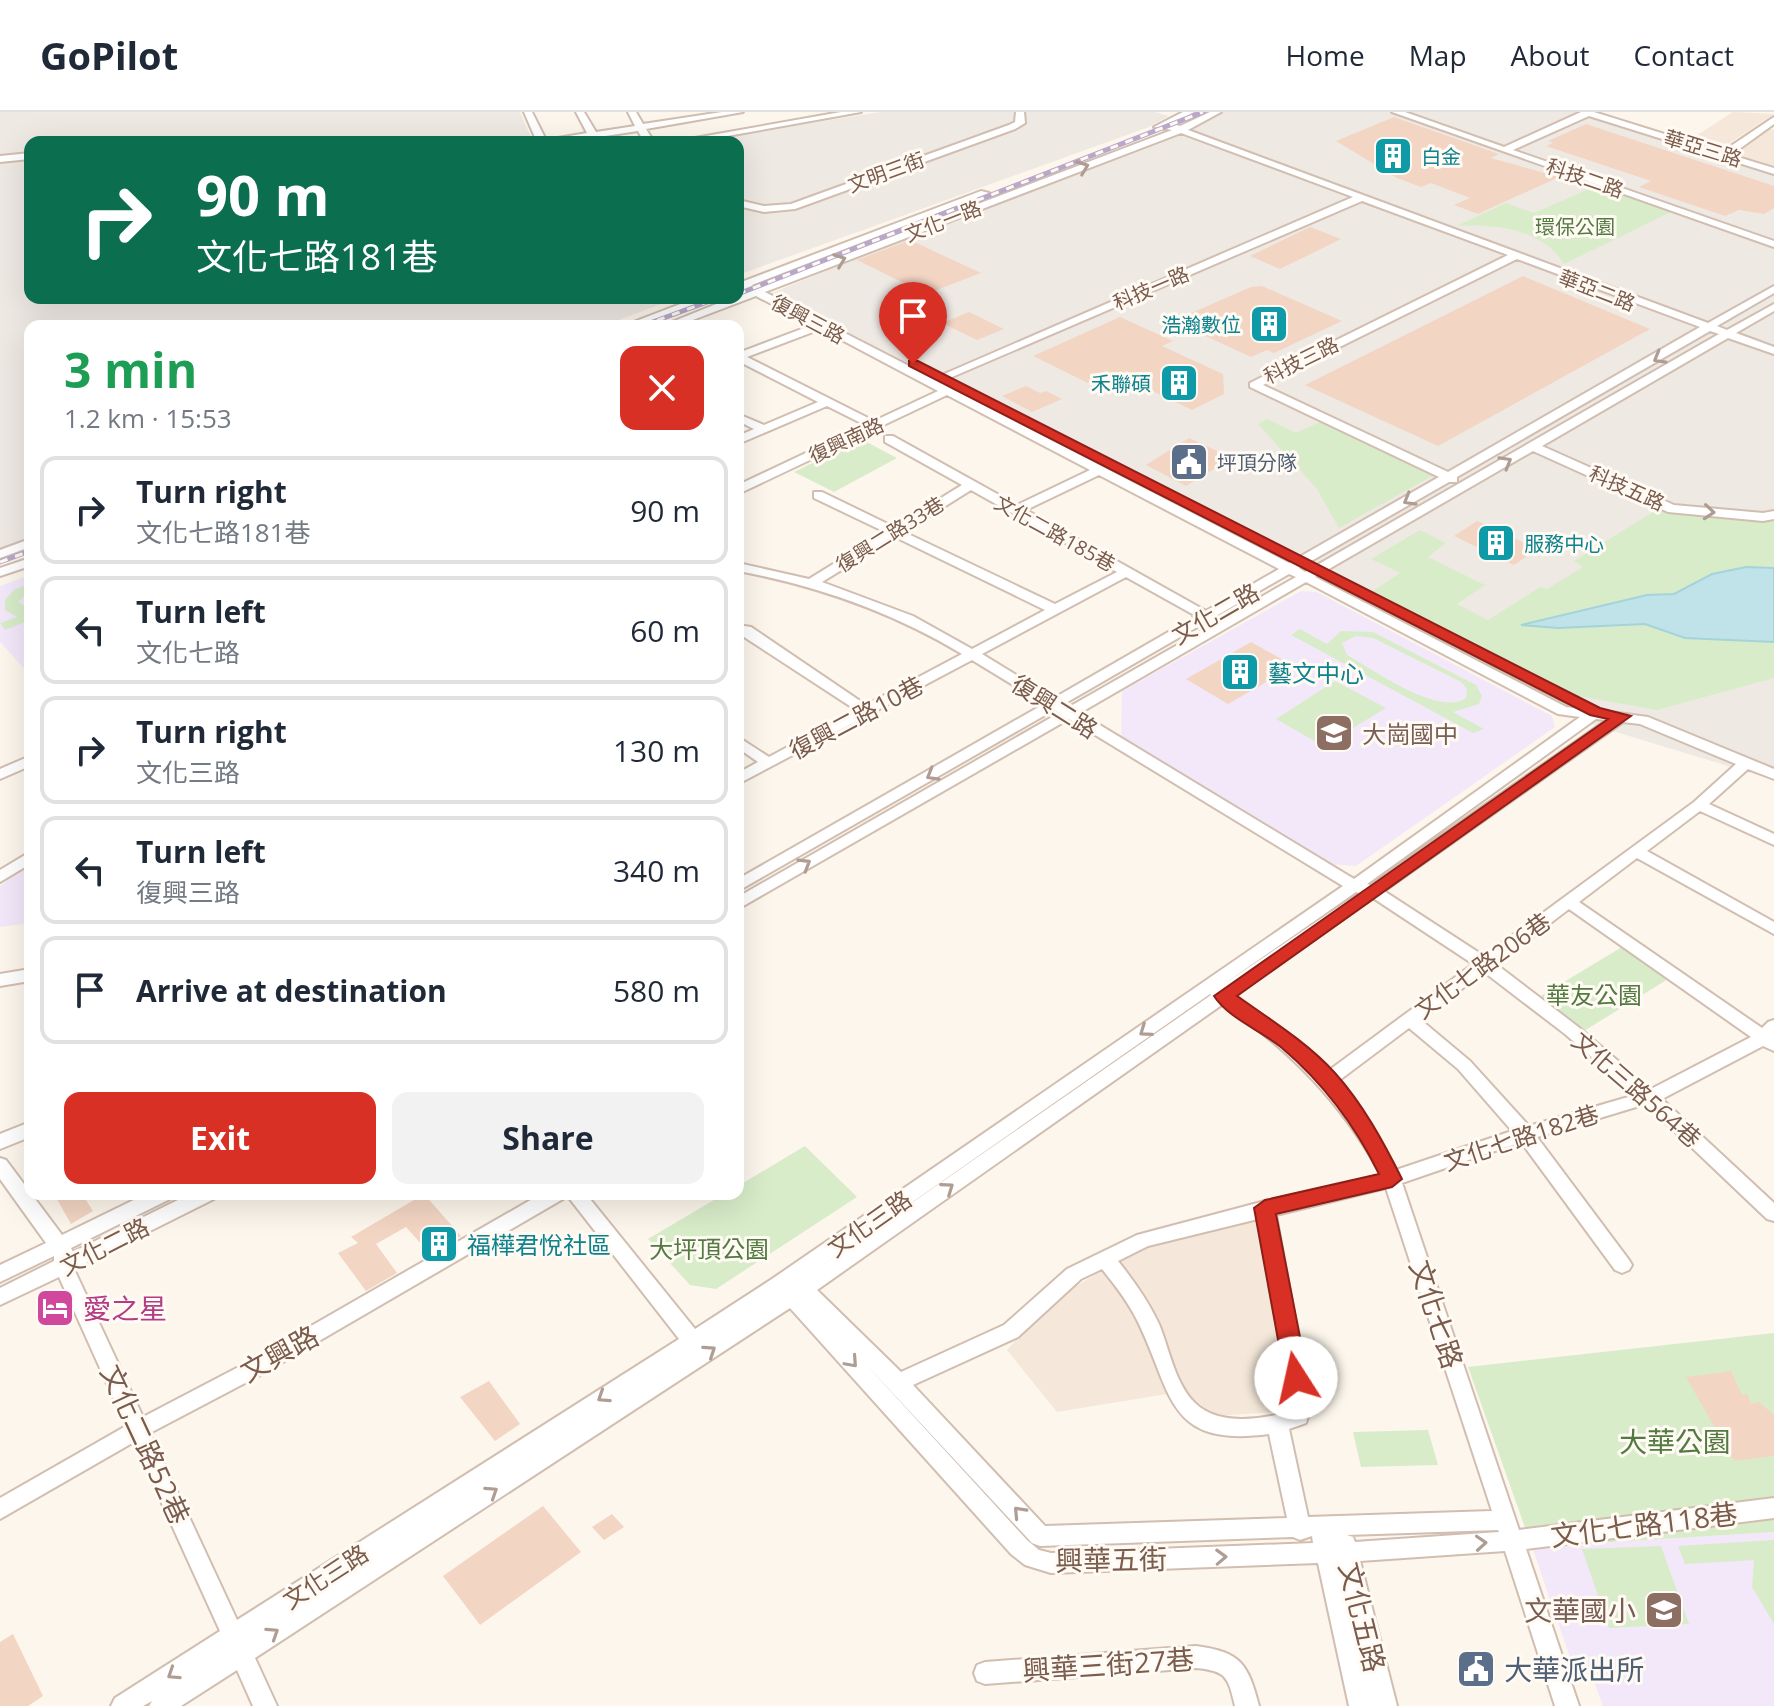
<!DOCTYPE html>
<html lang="en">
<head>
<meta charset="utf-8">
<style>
  :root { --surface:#fff; --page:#f2f2f3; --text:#1f2937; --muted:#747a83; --line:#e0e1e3; --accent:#d93025 }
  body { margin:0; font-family:"Open Sans","Noto Sans TC",sans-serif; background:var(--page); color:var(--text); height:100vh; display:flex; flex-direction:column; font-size:30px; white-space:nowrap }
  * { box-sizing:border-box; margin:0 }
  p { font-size:26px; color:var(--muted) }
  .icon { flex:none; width:44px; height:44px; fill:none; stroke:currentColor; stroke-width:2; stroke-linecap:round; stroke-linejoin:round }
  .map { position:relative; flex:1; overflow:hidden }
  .drawer { position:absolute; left:24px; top:208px; width:720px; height:880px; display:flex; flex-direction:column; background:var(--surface); border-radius:16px; box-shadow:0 8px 32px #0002 }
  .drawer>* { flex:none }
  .hud { position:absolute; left:24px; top:24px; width:720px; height:168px; border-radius:16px; box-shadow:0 8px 32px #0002; background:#0b6e4f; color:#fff; overflow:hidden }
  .pin { position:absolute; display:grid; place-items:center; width:68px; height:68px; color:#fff; margin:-82px -34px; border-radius:50% 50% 50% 0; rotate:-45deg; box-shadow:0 0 8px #0007 }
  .pin .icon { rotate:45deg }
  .me { position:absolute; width:88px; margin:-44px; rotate:350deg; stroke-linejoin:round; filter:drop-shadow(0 0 6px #0008) }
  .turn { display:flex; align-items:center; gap:28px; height:168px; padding:0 40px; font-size:36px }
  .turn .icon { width:104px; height:104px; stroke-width:2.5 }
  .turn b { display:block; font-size:56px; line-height:68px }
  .round { display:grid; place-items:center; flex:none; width:84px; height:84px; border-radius:16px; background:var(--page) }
  .head { display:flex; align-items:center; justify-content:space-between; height:136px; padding:0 40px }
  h1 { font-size:48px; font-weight:700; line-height:60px; color:#1e9e55 }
  .cta { display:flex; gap:16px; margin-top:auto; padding:16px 40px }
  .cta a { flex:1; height:92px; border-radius:16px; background:var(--accent); color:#fff; font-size:32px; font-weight:700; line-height:92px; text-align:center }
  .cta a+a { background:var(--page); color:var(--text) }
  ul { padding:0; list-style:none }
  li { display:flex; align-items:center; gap:24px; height:108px; margin:0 16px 12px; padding:0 24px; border:4px solid var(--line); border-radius:16px }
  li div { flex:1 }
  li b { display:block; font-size:30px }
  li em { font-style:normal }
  header { display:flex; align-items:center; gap:48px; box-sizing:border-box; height:112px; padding:0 40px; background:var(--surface); border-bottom:2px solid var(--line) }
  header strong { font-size:38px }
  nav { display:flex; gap:44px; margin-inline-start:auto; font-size:28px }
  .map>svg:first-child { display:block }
  .residential { fill:#f5e8da }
  .industrial { fill:#efe9e4 }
  .education { fill:#f3e8fa }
  .green { fill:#d8ecc9; fill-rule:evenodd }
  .water { fill:#bfe3e8; stroke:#a5d3da; stroke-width:2 }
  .building { fill:#f3d5c3 }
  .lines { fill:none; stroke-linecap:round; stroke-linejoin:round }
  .minor-casing { stroke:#d1beb0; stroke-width:4 }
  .minor { fill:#fff; fill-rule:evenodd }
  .rail-casing { stroke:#b9a8c9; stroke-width:5 }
  .rail { stroke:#fffaf3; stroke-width:3; stroke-dasharray:8; stroke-linecap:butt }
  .oneway { stroke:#af9d94 }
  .route { fill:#d93025; stroke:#8d1f18; stroke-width:2 }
  .labels { text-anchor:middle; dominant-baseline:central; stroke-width:6; stroke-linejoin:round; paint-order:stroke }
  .far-street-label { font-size:20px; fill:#7a5c4d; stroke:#fffaf3 }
  .far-culture-label { font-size:20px; fill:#0d838f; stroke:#fffaf3; text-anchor:start }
  .far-park-label { font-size:20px; fill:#537a41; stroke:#fffaf3 }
  .far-service-label { font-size:20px; fill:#4e5e75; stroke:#fffaf3; text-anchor:start }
  .street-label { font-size:24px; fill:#7a5c4d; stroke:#fffaf3 }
  .culture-label { font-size:24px; fill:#0d838f; stroke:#fffaf3; text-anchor:start }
  .education-label { font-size:24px; fill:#785e54; stroke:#fffaf3; text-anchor:start }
  .park-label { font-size:24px; fill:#537a41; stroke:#fffaf3 }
  .near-hotel-label { font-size:28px; fill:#b23c85; stroke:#fffaf3; text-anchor:start }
  .near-street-label { font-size:28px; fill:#7a5c4d; stroke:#fffaf3 }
  .near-park-label { font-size:28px; fill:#537a41; stroke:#fffaf3 }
  .near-education-label { font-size:28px; fill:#785e54; stroke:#fffaf3; text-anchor:end }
  .near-service-label { font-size:28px; fill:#4e5e75; stroke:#fffaf3; text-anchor:start }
</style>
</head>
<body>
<header>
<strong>GoPilot</strong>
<nav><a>Home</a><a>Map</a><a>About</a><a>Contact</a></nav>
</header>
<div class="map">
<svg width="1774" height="1594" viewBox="0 0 1774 1594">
  <rect width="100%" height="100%" fill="#fdf6ec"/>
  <path class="residential" d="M1733,0l41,2 -49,32 -34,-7z
    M1767,16l7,2v39l-48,-14z
    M1257,1107l34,192 -77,5 -29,-25 -128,21 -50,-62 47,-51 88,-52z"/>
  <path class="industrial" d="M0,0h520l13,30h-503v156h647l-74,28h-573v213l-30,10z
    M881,0h274l14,4 -20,11 -411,148v-133h-49z
    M1211,0h387l176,57v611l-178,-54 -829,-431z"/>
  <path class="education" d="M30,463v100l-30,-33v-56z
    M1301,479l16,1 235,124 3,11 -199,139 -29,-2 -206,-125 1,-48z
    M30,751v60l-30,4v-41z
    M1774,1420v174h-171l-12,-32 -16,-2 -43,-125z"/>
  <path class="green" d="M1596,74l75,26 -107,52c-21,-36 -71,-40 -108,-38l50,-23 28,10z
    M1267,307l29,14 24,-11 114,53 -95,53 -22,-39 -59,-65z
    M861,327l36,19 -63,34 -40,-20z
    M1661,395l113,13v158l-117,32 -90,-16 -196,-102 29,-19 -29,-14 49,-29 26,13 -18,14 57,28 -28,19 31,16 52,-33 7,2 36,-22 -9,-6z
    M30,471v9l-12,10 12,7v11l-25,10 -5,-7 17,-6 -12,-7v-10l9,-10z
    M1300,517l27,15 14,-13 32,1 103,53 6,11 -3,8 -26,8 31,17 -11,4 -182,-98zM1356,524l17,2 88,44 6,7 -1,9c-27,19 -92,-28 -119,-43l-5,-12z
    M1335,569l51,27 -63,38 -47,-27z
    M1622,835l46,32 -84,52 -45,-34z
    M805,1034l52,51 -141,92 -26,-4 -42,-46 76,-45h14v-8z
    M1774,1221v199l-242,15 -64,-180z
    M1428,1318l10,35 -77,2 -8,-35z
    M1774,1428v84l-22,-37 2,-27 -69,4 -7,-18z
    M1661,1434l28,78 -80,4 -27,-79z"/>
  <path class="water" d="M1746,455l28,1v74l-89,-4 -40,-14 -87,4 -37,-3 126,-30 27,-1 38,-20z"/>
  <path class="building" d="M1394,5l105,37 -8,4 68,19 -81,37 -24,-9 16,-7 -39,-15 -10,4 -24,-9 -61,-37z
    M1586,12l188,62v22l-10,6 -25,-4 -14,6 -86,-29 12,-6 -105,-35 7,-3 -5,-2z
    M1310,115l31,12 -61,30 -30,-13z
    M910,128l71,33 -55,21 -69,-34z
    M1523,164l127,53 -212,117 -133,-61z
    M1262,174l80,35 -68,32 -7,-3 -16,7 -54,-25 11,-5 -19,-9 4,-2 -4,-2 62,-27z
    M969,200l35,17 -27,11 -35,-17z
    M1120,205l53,24 -11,5 61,28 1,20 -32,16 -80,-38 -24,11 -55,-27z
    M1026,274l14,7 6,-2 16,8 -30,13 -30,-16z
    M1189,326l43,20 -46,28 -40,-21z
    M1477,409l61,28 -24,16 -60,-29z
    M1251,530l43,24 -66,38 -42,-25z
    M54,1082h28l11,17 -22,13z
    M424,1082l37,42 -31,18 -24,-27 -30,17 21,29 -31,18 -28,-38 20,-10 -7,-6z
    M1731,1259l11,24 5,-1 4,10 8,-2 15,13v41l-40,5 -48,-84z
    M489,1269l31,43 -25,17 -35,-44z
    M543,1394l38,46 -101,73 -37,-49z
    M612,1402l12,13 -20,13 -12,-13z
    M13,1522l30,62 -15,10h-28v-64z"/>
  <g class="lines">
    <g class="minor-casing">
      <path id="minor" d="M524,0h8l14,28 41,-7 -11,-21h8l12,20 39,-6 -7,-14h8l7,12 79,-12h21l-97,17 8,13h-10l-6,-11 -72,11h-29z
        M841,0h20l-167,30h-22z
        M1016,0h8l1,11 -10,6 -220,80 -31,3 -26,-6v-6l26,6 27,-2 218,-79 6,-3z
        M1183,0h11l-21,12 7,2 30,-14h11l-33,18 520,193 66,-37v7l-57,33 10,4 47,-26v7l-38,22 38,14v7l-46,-16 -186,108 132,59 89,8 11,-2v8l-11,2 -95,-9 -135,-61 -218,126 251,130 13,2 -193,-99 7,-4 5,1 205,104 45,6 126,52v10l-26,-10 -39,35 65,30v11l-74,-34 -53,40 127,71v12l-137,-76 -58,44 183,126 6,-6 6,-2v31l-11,-5 -101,53 112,104v18l-7,-2 -121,-115 -109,33 92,123 3,5 -3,5 -7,3 -7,-3 -94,-128 -119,41 117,347 255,-32v20l-248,31 53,157h-24l-50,-155 -145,10 37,145h-24l-18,-77 18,77h-24l-31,-143 -267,10 -26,-8 -14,-11 -221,-246 -535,350 22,48h-24l-16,-36 -56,36h-32l3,-5 -9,5h-32l4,-8 105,-67 -86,-189 -134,77v-21l126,-72 -67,-149 -59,28v-17l54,-27v-5l-54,26v-17l46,-22 -46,-64v-21l6,2 56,75 84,-41h26l-2,5 -99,49 2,4 117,-58h26l-2,5 -140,70 69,148 107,-56 291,-167h24l-2,5 -299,174 -114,60 87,187 442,-281 -113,-145h20l109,135 77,-50 571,-393 -274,-167 -331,190v-12l321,-184 -5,-3 -316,181v-12l306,-175 -72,-44 -234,124v-11l20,-11 -20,-14v-11l31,20 87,-47 -118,-77v-8l13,2 115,78 96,-51c-70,-42 -144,-68 -224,-83v-8l71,16 76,-47 -71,-34v-6h8l72,35 68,-42 -77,-43v-6h8l124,69 73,-35 -143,-75 -209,99v-9l127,-60 -38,-19 -89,38v-8l16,-7 -16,-8v-7l26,11 54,-23 -80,-41v-8l74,-28 -56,-29 -79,30h-15l69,-28h7v-3l10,-4 -10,-2v-10l6,2 237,-90 8,2 -237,92 5,3 415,-158 -18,-3zM1181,21l172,64 -418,181 10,2 417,-179 146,54 -258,128v4l189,90 -150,86 -337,-174 -3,-5 -7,-1 -177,-91zM1517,147l183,68 -252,145 -185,-87zM821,217l117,62 -64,30 -127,-64zM1710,219l9,3 -414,238 -6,-4 150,-86h8v-5zM1099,363l180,94 -73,42 -180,-101zM971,378l146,82 -62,32 -151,-72zM895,425l150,73 -73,39 -59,-33 -91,-34zM1289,462l7,3 -77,44 -3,-5zM1126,465l70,39 -142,82 -72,-44zM1306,470l252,132 22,3 -226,162 -274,-166zM1206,510l8,2 -145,83 -5,-3zM1596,607l11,1 -237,165 -3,-1zM1623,610l17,2 96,40 -42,38 -210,154 -100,-65zM1356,780l3,1 -138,93zM1373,786l100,66 -145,107 -51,-45 -42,-31zM1569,797l182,128 -100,52 -74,-63 -81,-62zM1484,860l81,62 70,61 -106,31 -59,-65 -49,-41zM1210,882l1,1 -406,282zM1223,892c67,46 119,99 158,171l-112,27 -4,-1 -128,34 -70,34 -63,56 -103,47 -84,-82zM1409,916l49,41 54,62 -116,39 -33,-55 -26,-33zM1386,1076l106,323 -184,6 -19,-88 17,-6 5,-16 -35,-192zM1258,1107l33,188 -1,4c-28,9 -72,15 -95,-8 -20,-19 -26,-55 -36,-79 -11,-23 -25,-43 -41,-63l30,-15zM1102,1157c13,16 26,33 35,51 36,72 28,128 132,114l18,84 -242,8 -132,-141 105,-48 63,-58zM862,1248l170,183 8,3 253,-9 7,3 12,-4 1,7 -262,10 -12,-3 -12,-10zM1498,1418l1,2 -144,10 -2,-5 -6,-2z
        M1392,0h13l99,35 77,-35h13l128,40 52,-35v7l-43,31 43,13v6l-185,-58 -76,34 261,91v6z
        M30,41v6l-30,3v-6z
        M696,186h15l-73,28h-15z
        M30,427v8l-30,11v-8z
        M30,446v8l-30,10v-8z
        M30,644v10l-30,13v-10z
        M30,740v12l-30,18v-12z
        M30,857v12l-30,5v-12z
        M30,1010v15l-30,12v-15z
        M1196,1534c45,6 52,18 63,60h-24c-7,-29 -8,-35 -39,-38l-211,16 -8,-3 -3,-8 3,-8 8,-3z"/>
    </g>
    <use href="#minor" class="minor"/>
    <g class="rail-casing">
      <path id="rail" d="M738,182l465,-182
        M642,214l76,-28
        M0,450l30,-11"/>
    </g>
    <use href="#rail" class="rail"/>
  </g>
  <defs><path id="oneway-chevron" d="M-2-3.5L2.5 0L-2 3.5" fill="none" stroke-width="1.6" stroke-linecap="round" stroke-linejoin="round" transform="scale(2)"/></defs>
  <g class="oneway">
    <use href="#oneway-chevron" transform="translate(1083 55) rotate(-21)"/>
    <use href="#oneway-chevron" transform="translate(840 148) rotate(-21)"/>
    <use href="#oneway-chevron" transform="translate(1659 246) rotate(150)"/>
    <use href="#oneway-chevron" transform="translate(1506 350) rotate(-30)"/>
    <use href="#oneway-chevron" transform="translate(1409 388) rotate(150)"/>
    <use href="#oneway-chevron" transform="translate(1709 400) rotate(5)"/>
    <use href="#oneway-chevron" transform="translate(932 663) rotate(150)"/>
    <use href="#oneway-chevron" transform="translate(805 752) rotate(-31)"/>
    <use href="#oneway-chevron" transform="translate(1145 919) rotate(145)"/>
    <use href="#oneway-chevron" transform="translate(948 1076) rotate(-35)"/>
    <use href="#oneway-chevron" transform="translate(710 1239) rotate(-34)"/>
    <use href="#oneway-chevron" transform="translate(852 1250) rotate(48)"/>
    <use href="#oneway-chevron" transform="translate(603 1285) rotate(147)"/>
    <use href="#oneway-chevron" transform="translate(492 1380) rotate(-33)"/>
    <use href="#oneway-chevron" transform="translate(1019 1400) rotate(-133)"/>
    <use href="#oneway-chevron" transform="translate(1481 1431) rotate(-4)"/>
    <use href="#oneway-chevron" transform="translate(1221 1445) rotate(-2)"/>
    <use href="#oneway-chevron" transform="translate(273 1521) rotate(-33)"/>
    <use href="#oneway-chevron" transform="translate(173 1562) rotate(147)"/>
  </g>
  <path class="route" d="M909,249h9l682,347 31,8 -394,280c34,24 71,47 98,77 28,31 49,70 67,106l-10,8 -116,27 32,164 -4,7 -8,3 -8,-3 -3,-7 -31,-170 11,-8 114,-26c-24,-49 -56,-91 -97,-126 -20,-17 -54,-30 -68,-52l394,-277 -18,-4 -681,-349z"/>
  <defs>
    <g id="building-square" transform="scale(2)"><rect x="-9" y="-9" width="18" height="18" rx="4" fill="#0f9aa8" stroke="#fffaf3"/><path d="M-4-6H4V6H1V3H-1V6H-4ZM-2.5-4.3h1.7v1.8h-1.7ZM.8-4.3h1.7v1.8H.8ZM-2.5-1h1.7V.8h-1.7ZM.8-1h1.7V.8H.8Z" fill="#fff"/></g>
    <g id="civic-square" transform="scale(2)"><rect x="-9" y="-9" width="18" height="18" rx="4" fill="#5c6f8a" stroke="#fffaf3"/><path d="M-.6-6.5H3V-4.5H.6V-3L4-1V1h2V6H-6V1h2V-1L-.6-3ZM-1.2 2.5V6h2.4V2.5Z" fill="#fff"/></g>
    <g id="school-square" transform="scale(2)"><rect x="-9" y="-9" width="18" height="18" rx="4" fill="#8d6e63" stroke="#fffaf3"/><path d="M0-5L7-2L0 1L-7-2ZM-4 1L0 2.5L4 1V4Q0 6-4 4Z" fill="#fff"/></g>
    <g id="hotel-square" transform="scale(2)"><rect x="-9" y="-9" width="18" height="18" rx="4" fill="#d1479c" stroke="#fffaf3"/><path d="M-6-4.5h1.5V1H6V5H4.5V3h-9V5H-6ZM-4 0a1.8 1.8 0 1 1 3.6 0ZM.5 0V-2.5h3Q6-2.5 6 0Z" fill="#fff"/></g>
  </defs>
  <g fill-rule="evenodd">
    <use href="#building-square" x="1393" y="44"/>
    <use href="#building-square" x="1269" y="212"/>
    <use href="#building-square" x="1179" y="271"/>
    <use href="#civic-square" x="1189" y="350"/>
    <use href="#building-square" x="1496" y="431"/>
    <use href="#building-square" x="1240" y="560"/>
    <use href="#school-square" x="1334" y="621"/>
    <use href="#building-square" x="439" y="1132"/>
    <use href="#hotel-square" x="55" y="1196"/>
    <use href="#school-square" x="1664" y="1498"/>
    <use href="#civic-square" x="1476" y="1557"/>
  </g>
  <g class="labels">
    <g class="far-street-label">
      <text transform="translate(1703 36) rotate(17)">華亞三路</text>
      <text transform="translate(886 60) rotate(-20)">文明三街</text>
      <text transform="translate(1585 66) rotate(19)">科技二路</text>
      <text transform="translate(943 109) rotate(-21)">文化一路</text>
      <text transform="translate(1151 176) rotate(-23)">科技一路</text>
      <text transform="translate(1597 178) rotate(21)">華亞二路</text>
      <text transform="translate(808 207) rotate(28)">復興三路</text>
      <text transform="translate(1301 248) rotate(-26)">科技三路</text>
      <text transform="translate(846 328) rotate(-25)">復興南路</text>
      <text transform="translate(1627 376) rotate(24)">科技五路</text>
      <text transform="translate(1055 421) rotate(29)">文化二路185巷</text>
      <text transform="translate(890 422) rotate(-32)">復興二路33巷</text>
    </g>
    <g class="far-culture-label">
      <text x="1421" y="44">白金</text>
      <text x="1241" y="212" text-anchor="end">浩瀚數位</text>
      <text x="1151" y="271" text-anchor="end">禾聯碩</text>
      <text x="1524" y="431">服務中心</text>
    </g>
    <g class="far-park-label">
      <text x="1575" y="114">環保公園</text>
    </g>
    <g class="far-service-label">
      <text x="1217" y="350">坪頂分隊</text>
    </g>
    <g class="street-label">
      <text transform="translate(1215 501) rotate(-30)">文化二路</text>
      <text transform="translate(1055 594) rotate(32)">復興二路</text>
      <text transform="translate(856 605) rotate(-28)">復興二路10巷</text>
      <text transform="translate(1482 853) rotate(-36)">文化七路206巷</text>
      <text transform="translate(1637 977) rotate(41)">文化三路564巷</text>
      <text transform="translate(1521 1025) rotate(-18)">文化七路182巷</text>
      <text transform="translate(869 1111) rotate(-35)">文化三路</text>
      <text transform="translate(104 1134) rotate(-27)">文化二路</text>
      <text transform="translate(325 1464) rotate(-33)">文化三路</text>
    </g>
    <g class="culture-label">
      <text x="1268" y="560">藝文中心</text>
      <text x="467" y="1132">福樺君悅社區</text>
    </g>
    <g class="education-label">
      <text x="1362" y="621">大崗國中</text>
    </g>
    <g class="park-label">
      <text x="1594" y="882">華友公園</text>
      <text x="709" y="1136">大坪頂公園</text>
    </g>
    <g class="near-hotel-label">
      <text x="83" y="1196">愛之星</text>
    </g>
    <g class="near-street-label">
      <text transform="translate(1437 1202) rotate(72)">文化七路</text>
      <text transform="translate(279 1241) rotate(-29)">文興路</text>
      <text transform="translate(146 1332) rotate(65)">文化二路52巷</text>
      <text transform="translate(1644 1412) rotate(-7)">文化七路118巷</text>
      <text transform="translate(1111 1447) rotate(-1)">興華五街</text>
      <text transform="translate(1363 1505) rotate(76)">文化五路</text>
      <text transform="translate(1108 1552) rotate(-4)">興華三街27巷</text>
    </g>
    <g class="near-park-label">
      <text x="1675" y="1329">大華公園</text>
    </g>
    <g class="near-education-label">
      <text x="1636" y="1498">文華國小</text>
    </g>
    <g class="near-service-label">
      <text x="1504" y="1557">大華派出所</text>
    </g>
  </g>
</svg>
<div class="pin" style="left:913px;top:252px;background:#d93025"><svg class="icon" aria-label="arrive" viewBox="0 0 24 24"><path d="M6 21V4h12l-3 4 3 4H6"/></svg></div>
<svg class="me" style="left:1296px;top:1266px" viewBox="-20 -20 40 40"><circle r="19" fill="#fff"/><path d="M0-13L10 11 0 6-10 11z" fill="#d93025"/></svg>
<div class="hud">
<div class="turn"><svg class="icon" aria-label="right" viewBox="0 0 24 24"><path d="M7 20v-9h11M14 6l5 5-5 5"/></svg><div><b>90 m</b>文化七路181巷</div></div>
</div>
<section class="drawer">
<div class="head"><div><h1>3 min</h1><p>1.2 km · 15:53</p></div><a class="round" style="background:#d93025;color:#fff"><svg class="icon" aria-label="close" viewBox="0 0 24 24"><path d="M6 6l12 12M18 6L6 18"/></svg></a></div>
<ul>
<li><svg class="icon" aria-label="right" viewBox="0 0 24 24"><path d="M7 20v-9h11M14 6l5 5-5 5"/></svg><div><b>Turn right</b><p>文化七路181巷</p></div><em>90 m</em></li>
<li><svg class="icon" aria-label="left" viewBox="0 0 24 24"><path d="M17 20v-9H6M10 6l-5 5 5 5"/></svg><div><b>Turn left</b><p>文化七路</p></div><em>60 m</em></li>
<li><svg class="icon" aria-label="right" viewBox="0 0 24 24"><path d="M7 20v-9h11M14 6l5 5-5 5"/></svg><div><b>Turn right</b><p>文化三路</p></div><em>130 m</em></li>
<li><svg class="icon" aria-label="left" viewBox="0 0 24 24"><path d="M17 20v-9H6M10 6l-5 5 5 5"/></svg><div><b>Turn left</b><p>復興三路</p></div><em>340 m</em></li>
<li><svg class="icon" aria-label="arrive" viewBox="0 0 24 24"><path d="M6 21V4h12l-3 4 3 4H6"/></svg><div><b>Arrive at destination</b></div><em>580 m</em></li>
</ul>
<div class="cta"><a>Exit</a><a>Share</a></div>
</section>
</div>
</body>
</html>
